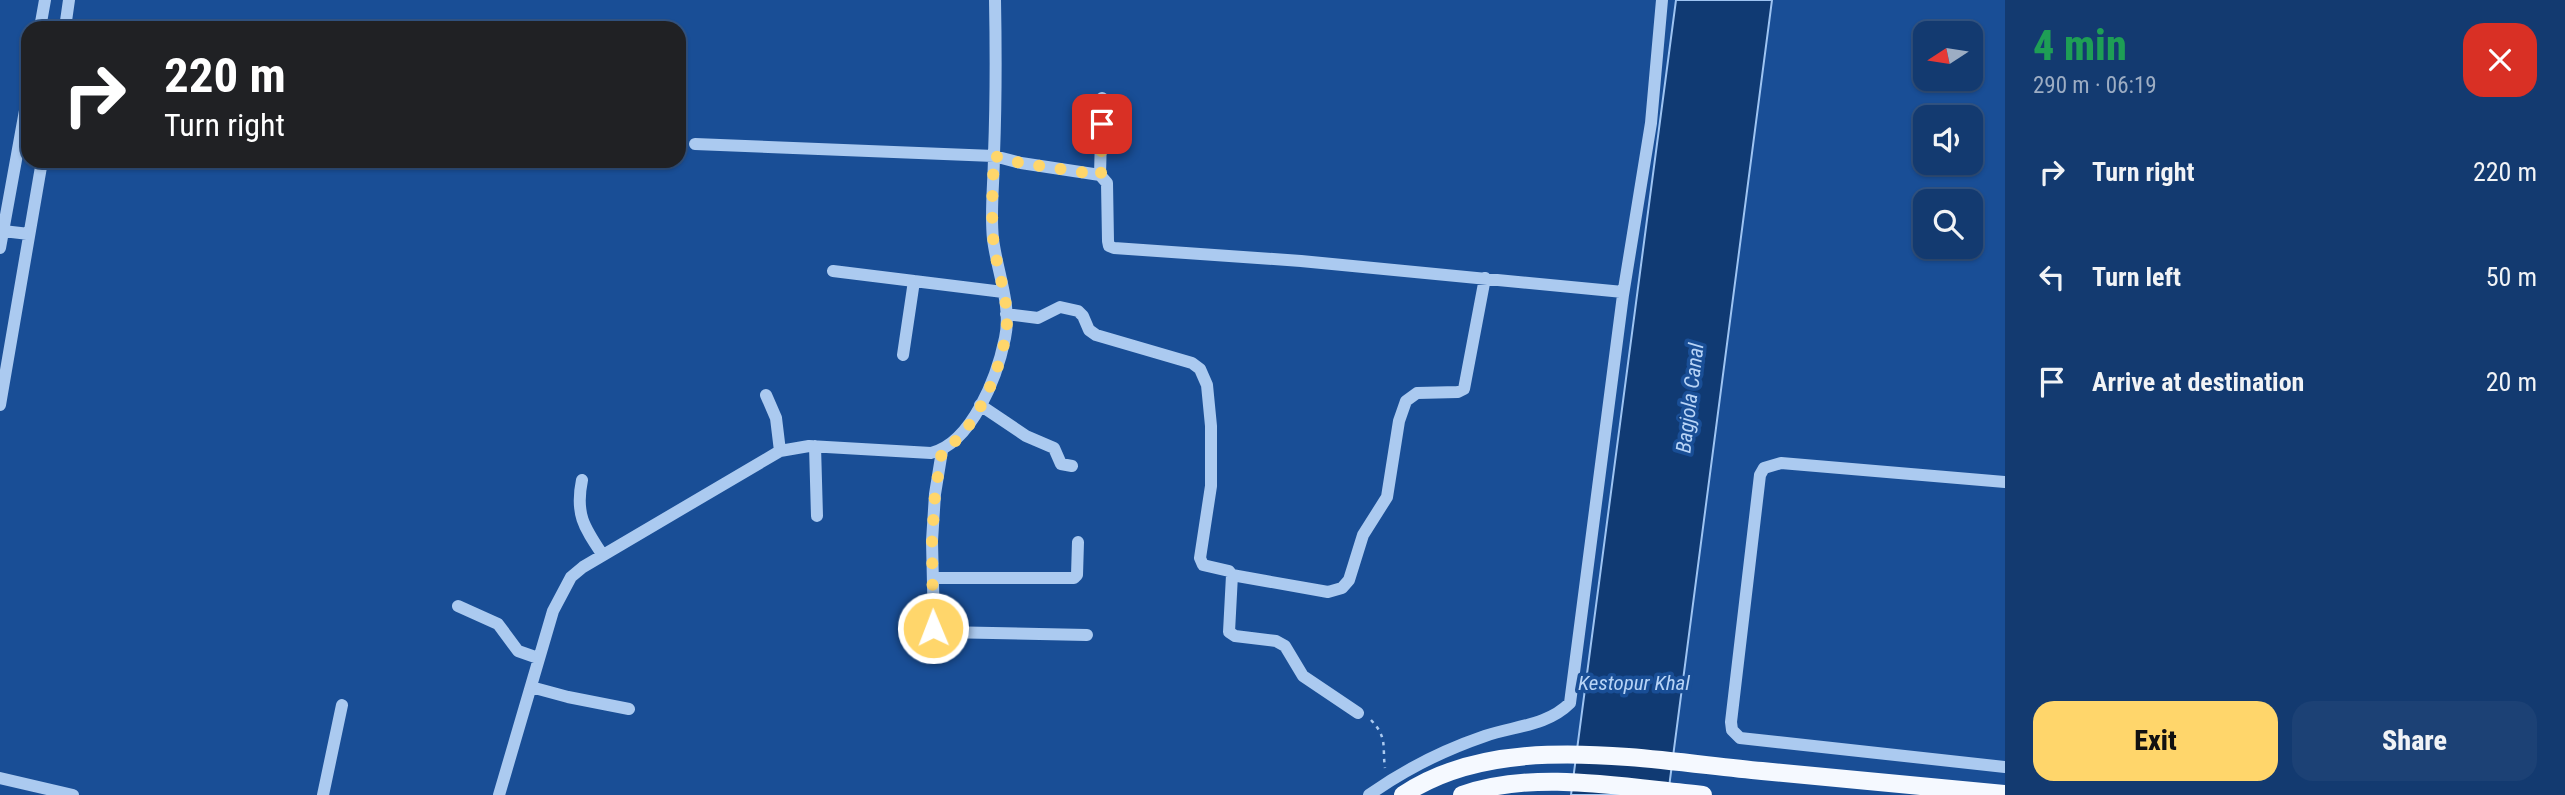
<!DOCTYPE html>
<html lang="en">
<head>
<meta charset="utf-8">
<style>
  :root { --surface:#133a70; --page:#1c4175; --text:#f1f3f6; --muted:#9dadc3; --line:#325483; --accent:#ffd66b }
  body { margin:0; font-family:"Roboto Condensed",sans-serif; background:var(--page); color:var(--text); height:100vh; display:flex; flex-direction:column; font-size:26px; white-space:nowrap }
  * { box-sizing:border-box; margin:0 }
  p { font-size:23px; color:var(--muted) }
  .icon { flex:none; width:38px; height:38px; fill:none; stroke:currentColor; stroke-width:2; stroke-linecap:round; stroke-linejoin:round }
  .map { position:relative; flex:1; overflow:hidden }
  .details { display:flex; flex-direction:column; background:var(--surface); width:560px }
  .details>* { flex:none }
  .banner { position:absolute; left:21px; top:21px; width:665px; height:147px; border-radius:21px; box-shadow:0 2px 5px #0004,0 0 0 2px var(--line); background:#202124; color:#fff; overflow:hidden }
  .needle { width:46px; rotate:258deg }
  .controls { position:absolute; left:1913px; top:21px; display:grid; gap:14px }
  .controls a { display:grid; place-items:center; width:70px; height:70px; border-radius:14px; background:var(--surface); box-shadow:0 2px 5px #0004,0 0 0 2px var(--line); font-size:35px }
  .pin { position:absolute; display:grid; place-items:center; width:60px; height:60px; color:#fff; margin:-30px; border-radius:14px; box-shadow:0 4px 10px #0006 }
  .me { position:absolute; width:77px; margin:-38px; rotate:359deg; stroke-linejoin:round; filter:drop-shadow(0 0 5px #0008) }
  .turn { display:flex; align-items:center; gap:24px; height:147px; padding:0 28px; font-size:32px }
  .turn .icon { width:91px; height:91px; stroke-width:2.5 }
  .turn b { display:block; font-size:49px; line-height:60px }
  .round { display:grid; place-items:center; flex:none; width:74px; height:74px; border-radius:21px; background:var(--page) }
  .headline { display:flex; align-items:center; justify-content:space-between; height:119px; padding:0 28px }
  h1 { font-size:42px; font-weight:800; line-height:52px; color:#1e9e55 }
  .cta { display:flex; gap:14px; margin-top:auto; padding:14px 28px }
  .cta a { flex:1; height:80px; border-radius:21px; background:var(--accent); color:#111; font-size:28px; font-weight:800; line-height:80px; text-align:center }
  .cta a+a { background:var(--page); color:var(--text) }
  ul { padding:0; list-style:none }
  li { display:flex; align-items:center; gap:21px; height:105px; padding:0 28px }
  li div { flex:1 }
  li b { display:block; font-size:26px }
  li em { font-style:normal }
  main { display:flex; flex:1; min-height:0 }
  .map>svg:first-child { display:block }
  .water { fill:#103a73; stroke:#9ec4f2; stroke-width:2 }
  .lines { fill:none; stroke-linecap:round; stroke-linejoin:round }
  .path { stroke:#abcaf0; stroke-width:2.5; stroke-dasharray:3.5 5; stroke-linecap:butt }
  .minor { stroke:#abcaf0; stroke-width:12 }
  .major { stroke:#f5f9ff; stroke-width:18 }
  .route { stroke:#ffd66b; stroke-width:12; stroke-dasharray:0 21.6 }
  .labels { text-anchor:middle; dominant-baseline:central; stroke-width:7; stroke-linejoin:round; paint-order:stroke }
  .water-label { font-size:21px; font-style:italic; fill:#b8d4f7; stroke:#194e96 }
</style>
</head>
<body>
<main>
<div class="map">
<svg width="2005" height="795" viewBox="0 0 2005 795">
  <rect width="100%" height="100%" fill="#194e96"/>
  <path class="water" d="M1676,0h96l-104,795h-97z"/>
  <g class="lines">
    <path class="path" d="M1371,720c17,18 11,26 14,48"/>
    <path class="minor" d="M40,28l5,-28
      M65,28l4,-28
      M695,144l299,12 27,7 79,12 7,8 1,58 1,5 5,2 187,13 322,31
      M1100,175l2,-77
      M3,231l26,3
      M0,248l28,-154
      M833,271l170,21
      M1006,314l32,4 22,-11 18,4 5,5 6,14 7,5 96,28 8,6 7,16 4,41v60l-11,72 3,7 26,6 3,4 -3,57 6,4 41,5 9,5 18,30 55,37
      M903,355l11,-74
      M766,395l10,23 4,33
      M0,405l42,-244
      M980,405l46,31 28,12 7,16 11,2
      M815,446l2,70
      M942,451l-7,43 -3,47 2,87 7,4 146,3
      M582,480c-7,34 2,47 20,74
      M2005,482l-224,-19 -17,5 -4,7 -29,247 1,8 8,8 265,29
      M1232,575l96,17 14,-4 7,-8 14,-45 24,-38 12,-76 7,-20 11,-8 41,-1 6,-3 21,-111
      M933,578h141l3,-3 1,-33
      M458,606l40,18 20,27 20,7
      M531,687l37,10 61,12
      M0,778l73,17
      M323,795l19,-90
      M499,795l54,-184 18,-34 12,-10 197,-116 29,-5 122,7c41,-10 66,-76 74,-115 7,-33 -8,-66 -12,-99 -3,-28 1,-57 1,-85 2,-52 2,-103 1,-154
      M1369,795c35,-25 75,-45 116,-59 29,-10 62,-10 85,-33l53,-408 28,-172 11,-123"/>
    <path class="major" d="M1403,795c97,-66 249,-34 359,-24 81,8 162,16 243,23
      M1462,795c73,-26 165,-7 241,0"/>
  </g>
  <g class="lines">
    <path class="route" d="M933,628l-1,-87 3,-47 7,-43c35,-19 64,-92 65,-130 0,-29 -12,-56 -14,-85 -2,-26 0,-53 1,-80l27,7 80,12 1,-51"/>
  </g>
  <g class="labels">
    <g class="water-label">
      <text transform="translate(1690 398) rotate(-83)">Bagjola Canal</text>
      <text x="1634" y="683">Kestopur Khal</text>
    </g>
  </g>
</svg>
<div class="controls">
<a><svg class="needle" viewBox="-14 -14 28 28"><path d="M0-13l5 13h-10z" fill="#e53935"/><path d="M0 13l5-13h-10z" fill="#9dadc3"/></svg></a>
<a><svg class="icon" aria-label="sound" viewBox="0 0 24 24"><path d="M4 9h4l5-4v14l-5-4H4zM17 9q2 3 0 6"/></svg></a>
<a><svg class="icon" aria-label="search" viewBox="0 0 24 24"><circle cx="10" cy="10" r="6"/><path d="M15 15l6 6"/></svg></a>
</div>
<div class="pin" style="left:1102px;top:124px;background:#d93025"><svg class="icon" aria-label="arrive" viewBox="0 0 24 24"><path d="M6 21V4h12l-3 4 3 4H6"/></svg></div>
<svg class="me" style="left:933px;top:628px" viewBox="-20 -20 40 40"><circle r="17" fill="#ffd66b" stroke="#fff" stroke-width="3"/><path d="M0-11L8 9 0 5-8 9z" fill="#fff"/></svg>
<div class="banner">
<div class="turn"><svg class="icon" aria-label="right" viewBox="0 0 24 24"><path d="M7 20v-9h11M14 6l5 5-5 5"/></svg><div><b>220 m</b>Turn right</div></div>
</div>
</div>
<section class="details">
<div class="headline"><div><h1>4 min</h1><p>290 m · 06:19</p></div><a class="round" style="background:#d93025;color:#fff"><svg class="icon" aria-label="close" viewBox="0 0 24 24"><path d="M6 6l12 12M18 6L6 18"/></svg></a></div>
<ul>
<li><svg class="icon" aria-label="right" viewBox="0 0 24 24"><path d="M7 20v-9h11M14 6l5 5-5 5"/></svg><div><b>Turn right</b></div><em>220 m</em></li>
<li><svg class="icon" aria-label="left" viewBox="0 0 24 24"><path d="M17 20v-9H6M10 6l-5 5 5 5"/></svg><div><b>Turn left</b></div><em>50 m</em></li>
<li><svg class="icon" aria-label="arrive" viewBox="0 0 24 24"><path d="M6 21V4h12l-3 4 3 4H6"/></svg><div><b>Arrive at destination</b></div><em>20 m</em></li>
</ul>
<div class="cta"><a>Exit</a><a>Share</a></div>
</section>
</main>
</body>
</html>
